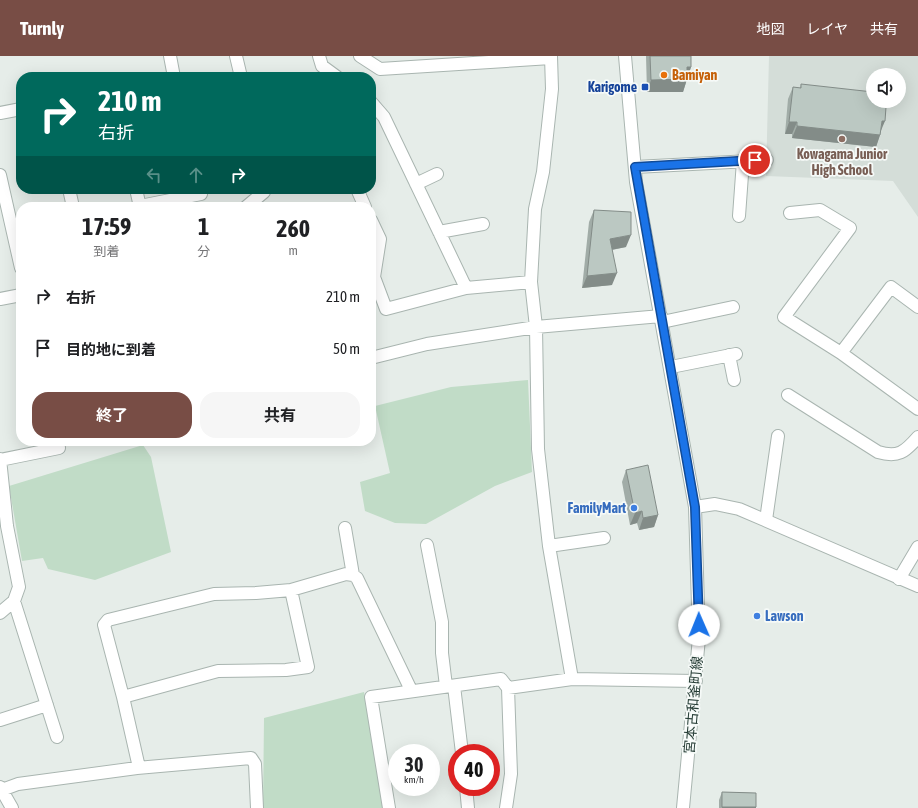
<!DOCTYPE html>
<html lang="ja">
<head>
<meta charset="utf-8">
<style>
  :root { --surface:#fff; --page:#f6f6f6; --text:#202124; --muted:#757577; --accent:#784d45 }
  body { margin:0; font-family:"Asap Condensed","Noto Sans JP",sans-serif; background:var(--page); color:var(--text); height:100vh; display:flex; flex-direction:column; font-size:15px; white-space:nowrap }
  * { box-sizing:border-box; margin:0 }
  p { font-size:13px; color:var(--muted) }
  .icon { flex:none; width:22px; height:22px; fill:none; stroke:currentColor; stroke-width:2; stroke-linecap:round; stroke-linejoin:round }
  .map { position:relative; flex:1; overflow:hidden }
  .details { position:absolute; left:16px; top:146px; width:360px; height:244px; display:flex; flex-direction:column; background:var(--surface); border-radius:16px; box-shadow:0 4px 16px #0002 }
  .details>* { flex:none }
  .top-card { position:absolute; left:16px; top:16px; width:360px; height:122px; border-radius:16px; box-shadow:0 4px 16px #0002; background:#00695c; color:#fff; overflow:hidden }
  .controls { position:absolute; left:866px; top:12px; display:grid; gap:8px }
  .controls a { display:grid; place-items:center; width:40px; height:40px; border-radius:50%; background:var(--surface); box-shadow:0 4px 16px #0002; font-size:20px }
  .speed { position:absolute; left:388px; top:688px; display:flex; gap:8px; font-size:20px; font-weight:700; text-align:center }
  .speed>* { display:grid; place-content:center; width:52px; height:52px; border-radius:50%; background:var(--surface); box-shadow:0 4px 16px #0002; line-height:1 }
  .speed small { font-size:10px; font-weight:400 }
  .speed .limit { border:6px solid #d22; background:#fff; color:#111 }
  .pin { position:absolute; display:grid; place-items:center; width:34px; height:34px; color:#fff; margin:-17px; border:2px solid #fff; border-radius:50%; box-shadow:0 1px 4px #0007 }
  .me { position:absolute; width:44px; margin:-22px; rotate:359deg; stroke-linejoin:round; filter:drop-shadow(0 0 3px #0008) }
  .turn { display:flex; align-items:center; gap:14px; height:84px; padding:0 16px; font-size:18px }
  .turn .icon { width:52px; height:52px; stroke-width:2.5 }
  .turn b { display:block; font-size:28px; line-height:34px }
  .lanes { display:flex; align-items:center; height:38px; padding:0 16px; background:#0003; justify-content:center; gap:20px; direction:ltr }
  .lanes .off { opacity:.35 }
  .eta { display:flex; justify-content:space-evenly; align-items:center; height:68px; text-align:center }
  .eta b { font-size:24px; font-weight:700; line-height:28px }
  .cta { display:flex; gap:8px; margin-top:auto; padding:8px 16px }
  .cta a { flex:1; height:46px; border-radius:16px; background:var(--accent); color:#fff; font-size:16px; font-weight:700; line-height:46px; text-align:center }
  .cta a+a { background:var(--page); color:var(--text) }
  ul { padding:0; list-style:none }
  li { display:flex; align-items:center; gap:12px; height:52px; padding:0 16px }
  li div { flex:1 }
  li b { display:block; font-size:15px }
  li em { font-style:normal }
  header { display:flex; align-items:center; gap:24px; box-sizing:border-box; height:56px; padding:0 20px; background:var(--accent); color:#fff }
  header strong { font-size:19px }
  nav { display:flex; gap:22px; margin-inline-start:auto; font-size:14px }
  .map>svg:first-child { display:block }
  .built { fill:#d4ddd8; fill-rule:evenodd }
  .green { fill:#c1dcc7 }
  .lines { fill:none; stroke-linecap:round; stroke-linejoin:round }
  .minor-casing { stroke:#a9b5b0; stroke-width:14 }
  .tertiary-casing { stroke:#a9b5b0; stroke-width:14 }
  .minor { stroke:#fff; stroke-width:12 }
  .tertiary { stroke:#fff; stroke-width:12 }
  .wall { fill:#a1aca7 }
  .shaded-wall { fill:#838c88 }
  .building { fill:#bbc8c2; stroke:#838c88 }
  .route-casing { stroke:#114b97; stroke-width:10 }
  .route { stroke:#1a73e8; stroke-width:7 }
  .food-dot { fill:#e8710a; stroke:#f6faf8; stroke-width:1.5 }
  .transit-dot { fill:#1a4fb4; stroke:#f6faf8; stroke-width:1.5 }
  .education-dot { fill:#8d6e63; stroke:#f6faf8; stroke-width:1.5 }
  .shop-dot { fill:#3f7fe0; stroke:#f6faf8; stroke-width:1.5 }
  .labels { text-anchor:middle; dominant-baseline:central; stroke-width:3.5; stroke-linejoin:round; paint-order:stroke }
  .food-label { font-size:14px; font-weight:bold; fill:#c56008; stroke:#f6faf8; text-anchor:start }
  .transit-label { font-size:14px; font-weight:bold; fill:#164399; stroke:#f6faf8; text-anchor:end }
  .education-label { font-size:14px; font-weight:bold; fill:#785e54; stroke:#f6faf8 }
  .shop-label { font-size:14px; font-weight:bold; fill:#366cbe; stroke:#f6faf8; text-anchor:end }
  .street-label { font-size:14px; fill:#263d36; stroke:#f6faf8 }
</style>
</head>
<body>
<header>
<strong>Turnly</strong>
<nav><a>地図</a><a>レイヤ</a><a>共有</a></nav>
</header>
<div class="map">
<svg width="918" height="752" viewBox="0 0 918 752">
  <rect width="100%" height="100%" fill="#e6ede9"/>
  <path class="built" d="M769,0h149v161l-25,-36 -127,-5zM873,19h26v26h-26z"/>
  <path class="green" d="M528,324l4,92 -37,14 -69,38 -31,-1 -30,-12 -5,-29 30,-9 -15,-67 76,-19z
    M143,389l8,12 20,95 -76,28 -47,-11 -5,-11 -21,3 -13,-75z
    M364,636l20,116h-121l1,-90z"/>
  <g class="lines">
    <g class="minor-casing">
      <path id="minor" d="M170,0l4,21
        M236,0l5,21
        M319,0l3,10 15,11
        M360,0l20,13 171,-11
        M551,0l1,33 -9,83 -8,37 -4,73 5,45 2,122 11,97 23,133
        M371,46l13,15 82,171
        M0,57l21,-4
        M635,111l132,-7
        M0,119l21,93
        M416,128l21,-10
        M69,133l4,18
        M136,133l4,18
        M357,133l8,18
        M140,150l61,-12 -1,-5
        M246,151l18,-15
        M790,157l30,-3 30,18 -66,89 57,36 77,56
        M739,160l4,-55
        M371,164l9,19 -6,38 12,32 80,-21 65,-6
        M439,176l44,-8
        M0,243l21,-4
        M662,266l71,-15
        M841,297l50,-66 27,20
        M729,299l5,25
        M371,302l56,-14 109,-17 125,-11
        M671,311l65,-13
        M788,339l90,57c20,6 27,0 40,-15
        M0,403l7,67 12,61 -5,14 -14,12
        M0,404l59,-12 -1,-7
        M766,464l12,-84
        M345,472l8,47
        M427,489l15,77v31l4,33
        M549,490l55,-8
        M899,523l19,-32
        M14,545l43,136
        M454,630l8,67
        M123,641l95,-26 68,-1 22,-3 -17,-77
        M0,664l47,-15
        M137,712l114,-10 4,6 2,44
        M0,731l12,21
        M466,731l2,21
        M2,734l16,-6 119,-16 1,-5 -15,-66 -19,-72 4,-5 106,-26 42,-1 35,-3 55,-16 7,1 4,3 54,112
        M389,752l-18,-111 130,-18 7,9 64,-9 124,2
        M506,752l5,-34 -3,-86"/>
    </g>
    <g class="tertiary-casing">
      <path id="tertiary" d="M625,0l11,126 59,325 4,131 -16,170
        M695,451l20,-3 24,5 179,77"/>
    </g>
    <use href="#minor" class="minor"/>
    <use href="#tertiary" class="tertiary"/>
  </g>
  <path class="wall" d="M646,0h45v11l-8,25h-36z
    M801,28l80,48 -5,15 -84,-9v-4h-7l3,-35 5,-12 7,1z
    M594,154l32,37 -14,3v35l-30,3 7,-66z
    M626,414l32,45 -4,12 -15,3 -2,-7 -7,2 -8,-43z
    M722,736l34,1v15h-37v-8z"/>
  <path class="shaded-wall" d="M687,11h4l-4,12z
    M687,23l-4,13h-36l4,-12z
    M882,65h3l-5,12z
    M789,66h8l-5,12h-7z
    M797,70l83,9 -4,12 -84,-9z
    M631,179l-5,12 -21,4 5,-12z
    M617,217l-5,12 -30,3 5,-12z
    M642,455l-5,12 -7,2 5,-12z
    M658,459l-4,12 -15,3 4,-12z
    M722,751h34v1h-34z"/>
  <path class="building" d="M650,0h41v11h-4v12l-36,1z
    M801,28l72,8v9h10l-1,6h4l-1,14h-3l-2,14 -83,-9v-4h-8l4,-35 8,1z
    M594,154l37,2v23l-21,4 7,34 -30,3z
    M648,409l10,50 -15,3 -1,-7 -7,2 -9,-43z
    M722,736l34,1v14h-34z"/>
  <g class="lines">
    <g class="route-casing">
      <path id="route" d="M699,569l-4,-118 -60,-340 120,-7"/>
    </g>
    <use href="#route" class="route"/>
  </g>
  <circle class="food-dot" cx="664" cy="19" r="4"/>
  <rect class="transit-dot" x="641" y="27" width="8" height="8" rx="2"/>
  <circle class="education-dot" cx="842" cy="83" r="4"/>
  <g class="shop-dot">
    <circle cx="634" cy="452" r="4"/>
    <circle cx="757" cy="560" r="4"/>
  </g>
  <g class="labels">
    <g class="food-label">
      <text x="672" y="19">Bamiyan</text>
    </g>
    <g class="transit-label">
      <text x="637" y="31">Karigome</text>
    </g>
    <g class="education-label">
      <text x="842" y="98">Kowagama Junior<tspan x="842" dy="16">High School</tspan></text>
    </g>
    <g class="shop-label">
      <text x="626" y="452">FamilyMart</text>
      <text x="765" y="560" text-anchor="start">Lawson</text>
    </g>
    <g class="street-label">
      <text transform="translate(693 649) rotate(-85)">宮本古和釜町線</text>
    </g>
  </g>
</svg>
<div class="controls">
<a><svg class="icon" aria-label="sound" viewBox="0 0 24 24"><path d="M4 9h4l5-4v14l-5-4H4zM17 9q2 3 0 6"/></svg></a>
</div>
<div class="speed"><div>30<small>km/h</small></div><div class="limit">40</div></div>
<div class="pin" style="left:755px;top:104px;background:#d93025"><svg class="icon" aria-label="arrive" viewBox="0 0 24 24"><path d="M6 21V4h12l-3 4 3 4H6"/></svg></div>
<svg class="me" style="left:699px;top:569px" viewBox="-20 -20 40 40"><circle r="19" fill="#fff"/><path d="M0-13L10 11 0 6-10 11z" fill="#1a73e8"/></svg>
<div class="top-card">
<div class="turn"><svg class="icon" aria-label="right" viewBox="0 0 24 24"><path d="M7 20v-9h11M14 6l5 5-5 5"/></svg><div><b>210 m</b>右折</div></div>
<div class="lanes"><svg class="icon off" aria-label="left" viewBox="0 0 24 24"><path d="M17 20v-9H6M10 6l-5 5 5 5"/></svg><svg class="icon off" aria-label="ahead" viewBox="0 0 24 24"><path d="M12 20V5M6 11l6-6 6 6"/></svg><svg class="icon" aria-label="right" viewBox="0 0 24 24"><path d="M7 20v-9h11M14 6l5 5-5 5"/></svg></div>
</div>
<section class="details">
<div class="eta">
<div><b>17:59</b><p>到着</p></div>
<div><b>1</b><p>分</p></div>
<div><b>260</b><p>m</p></div>
</div>
<ul>
<li><svg class="icon" aria-label="right" viewBox="0 0 24 24"><path d="M7 20v-9h11M14 6l5 5-5 5"/></svg><div><b>右折</b></div><em>210 m</em></li>
<li><svg class="icon" aria-label="arrive" viewBox="0 0 24 24"><path d="M6 21V4h12l-3 4 3 4H6"/></svg><div><b>目的地に到着</b></div><em>50 m</em></li>
</ul>
<div class="cta"><a>終了</a><a>共有</a></div>
</section>
</div>
</body>
</html>
